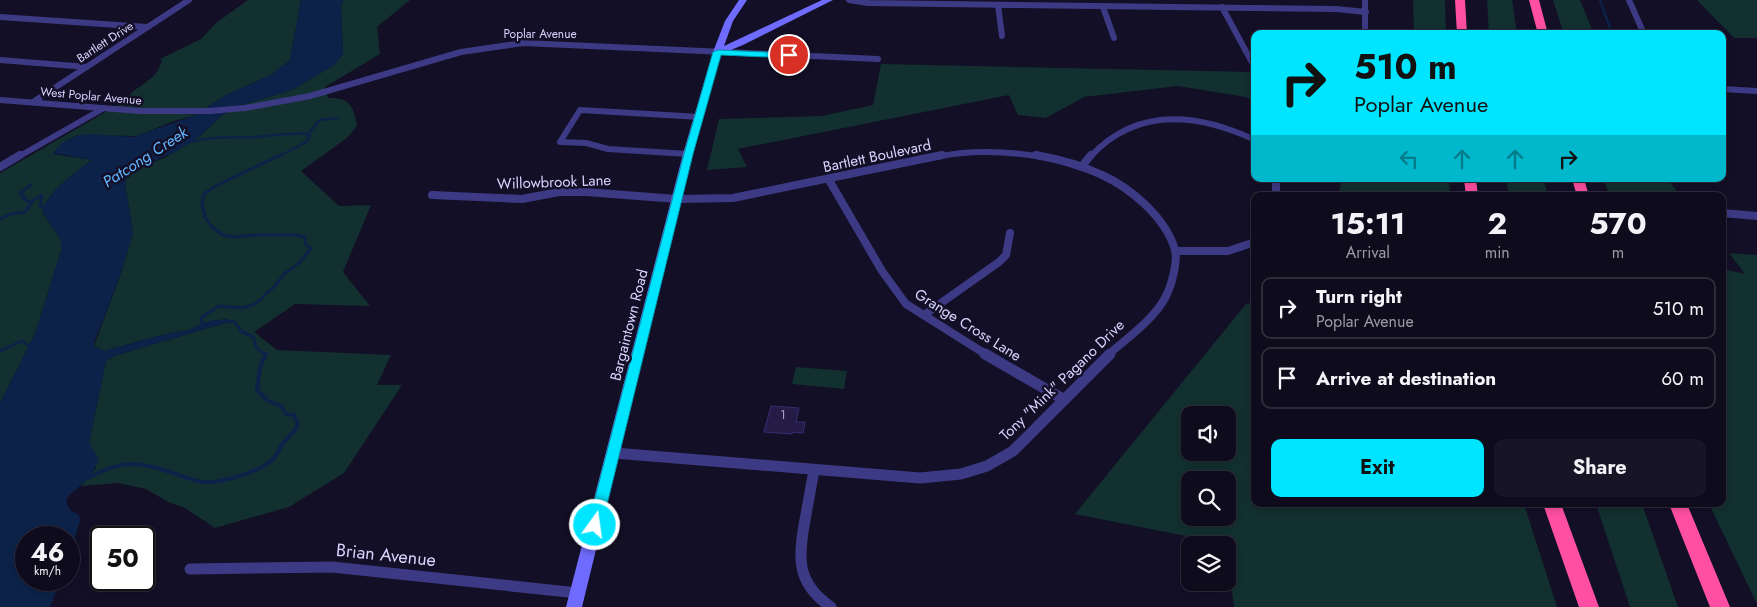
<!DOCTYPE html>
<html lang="en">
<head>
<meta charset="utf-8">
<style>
  :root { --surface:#0e0b1c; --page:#171425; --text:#f1f3f6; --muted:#9b9ba3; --line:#2e2b3b; --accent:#00e5ff }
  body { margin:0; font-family:Jost,sans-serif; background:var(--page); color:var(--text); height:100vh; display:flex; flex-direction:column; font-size:19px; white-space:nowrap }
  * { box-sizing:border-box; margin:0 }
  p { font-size:16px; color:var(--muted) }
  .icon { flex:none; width:28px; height:28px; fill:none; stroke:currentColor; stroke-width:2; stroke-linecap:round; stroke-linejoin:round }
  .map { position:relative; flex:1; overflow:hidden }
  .details { position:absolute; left:1251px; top:192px; width:475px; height:315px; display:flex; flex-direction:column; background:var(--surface); border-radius:10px; box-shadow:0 2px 8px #0003,0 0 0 1px var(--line) }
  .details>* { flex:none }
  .top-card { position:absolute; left:1251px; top:30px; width:475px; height:152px; border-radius:10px; box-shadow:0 2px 8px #0003,0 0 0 1px var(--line); background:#00e5ff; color:#111; overflow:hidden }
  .fabs { position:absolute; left:1181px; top:406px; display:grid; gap:10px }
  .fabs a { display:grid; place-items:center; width:55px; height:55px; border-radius:10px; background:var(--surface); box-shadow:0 2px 8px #0003,0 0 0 1px var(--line); font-size:25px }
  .speed { position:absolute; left:15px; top:526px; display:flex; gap:10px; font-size:25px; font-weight:700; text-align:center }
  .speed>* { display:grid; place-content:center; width:65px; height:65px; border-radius:50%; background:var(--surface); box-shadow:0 2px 8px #0003,0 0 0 1px var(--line); line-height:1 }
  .speed small { font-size:12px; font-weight:400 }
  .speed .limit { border:2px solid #111; border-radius:8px; background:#fff; color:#111 }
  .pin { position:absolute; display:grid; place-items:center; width:42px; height:42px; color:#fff; margin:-21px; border:2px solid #fff; border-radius:50%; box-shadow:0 1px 5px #0007 }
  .me { position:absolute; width:55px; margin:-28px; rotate:14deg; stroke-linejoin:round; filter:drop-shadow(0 0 4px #0008) }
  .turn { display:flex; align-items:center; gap:18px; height:105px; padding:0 20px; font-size:22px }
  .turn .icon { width:65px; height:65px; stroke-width:2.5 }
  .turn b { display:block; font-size:35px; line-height:42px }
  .lanes { display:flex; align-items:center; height:48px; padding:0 20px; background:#0003; justify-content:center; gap:25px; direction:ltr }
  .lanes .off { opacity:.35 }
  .eta { display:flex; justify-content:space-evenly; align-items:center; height:85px; text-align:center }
  .eta b { font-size:30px; font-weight:700; line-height:35px }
  .button { display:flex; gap:10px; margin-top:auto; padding:10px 20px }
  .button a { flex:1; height:58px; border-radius:10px; background:var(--accent); color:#111; font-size:20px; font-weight:700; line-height:58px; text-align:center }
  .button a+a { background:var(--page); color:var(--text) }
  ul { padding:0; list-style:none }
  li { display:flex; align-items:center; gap:15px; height:62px; margin:0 10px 8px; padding:0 10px; border:2px solid var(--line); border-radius:10px }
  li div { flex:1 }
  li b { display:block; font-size:19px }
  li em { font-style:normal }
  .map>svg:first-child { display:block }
  .green { fill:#12302f; fill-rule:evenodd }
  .water { fill:#0c2248 }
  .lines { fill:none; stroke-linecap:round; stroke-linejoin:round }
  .stream-far2 { stroke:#0c2248; stroke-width:2.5 }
  .stream-far1 { stroke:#0c2248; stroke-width:3 }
  .stream { stroke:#0c2248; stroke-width:4 }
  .building { fill:#241b47; stroke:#3b2d73 }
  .minor-far2 { stroke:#3d3a85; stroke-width:6 }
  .minor-far1 { stroke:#3d3a85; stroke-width:8 }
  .minor { stroke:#3d3a85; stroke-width:11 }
  .secondary { fill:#6f6bff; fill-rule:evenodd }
  .motorway { fill:#ff4fa3; fill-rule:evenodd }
  .route { fill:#00e5ff; stroke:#0095a6 }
  .labels { text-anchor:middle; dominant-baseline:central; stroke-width:5; stroke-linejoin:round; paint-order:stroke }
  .far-street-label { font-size:12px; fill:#d9d4ff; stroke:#130f26 }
  .number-label { font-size:12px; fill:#aca6d1 }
  .street-label { font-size:15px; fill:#d9d4ff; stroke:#130f26 }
  .water-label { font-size:16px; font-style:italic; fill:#62b6ff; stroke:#130f26 }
  .near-street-label { font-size:18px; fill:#d9d4ff; stroke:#130f26 }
</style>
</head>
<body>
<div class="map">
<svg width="1757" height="607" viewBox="0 0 1757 607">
  <rect width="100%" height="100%" fill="#130f26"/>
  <path class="green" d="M248,0h53l-11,60 -19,15 -43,19 -35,22 -19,5 -37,15 -59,-1 -11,5 -14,14 39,6c-16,12 -45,32 -50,52l19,28v11l-26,83 -35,69v-230l123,-71c5,-5 9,-11 15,-14 13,-10 18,-11 24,-27l-2,-2 41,-20 15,-16z
    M343,0h67l-33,27 3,27 -55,33 3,11c22,-1 26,9 29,28l-10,12 -46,33 38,35 32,-1 -28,67 27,34 -75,-2 -41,28 23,18 114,5 -14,30h25l-58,88 -55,34 -74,21 -30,-20 -17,-6 -22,-13 -28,-6 -37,3 15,-18 -7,-25 17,-82 8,-5 114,-34v-3l-18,2 -22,9 -30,6 -54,15 -10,-5 27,-73 12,-40 -8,-49 4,-12 37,-15 35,-22 20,-19 14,-9 57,-17 42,-25 9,-11 -2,-47z
    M1413,0h32l1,34h-32z
    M1487,0h25l5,34h-28z
    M1553,0h27l14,34h-30z
    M1697,0h60v38h-23z
    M881,64l374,8v30l-9,-5 -68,-11 -94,11 -38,21 -28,-3 -9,-20 -271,54 9,18 -40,3 12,-51 103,-3 51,-11z
    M1342,179h107l1,17h-112z
    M1506,179h38l4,17h-39z
    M1604,179h63l14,17h-72z
    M1729,253l28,2v349l-48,-100h13l1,-235 22,5z
    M1255,302v202h269l33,103h-323l-2,-16 -6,-8 2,-1v-37h-31l-6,-8 -116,-23 171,-210zM1190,415h38v37h-38zM1190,480h38v38h-38z
    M796,367l51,4 -3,18 -52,-5z
    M1596,504h46l36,103h-48z"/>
  <path class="water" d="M301,0h42l-2,7 2,47 -9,11 -42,25 -57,17 -14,9 -20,19 -24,16 -48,21 -4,12 8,49 -12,40 -27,70v3l10,5 54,-15 30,-6 22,-9 18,-2v3l-114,34 -8,5 -17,82 10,16c-4,10 -10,20 -19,27 -6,6 -11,7 -14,15l4,9 9,5 1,6 -11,36v-19h-43v42h35l-11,27h-50v-204l35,-69 26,-83v-11l-19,-28c7,-22 32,-38 50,-52l-39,-7 9,-10 16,-8 15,-1 40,3 60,-21 35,-22 43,-19 19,-15z"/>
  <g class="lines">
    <path class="stream-far2" d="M1600,0l10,28
      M187,143c23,-7 46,-5 70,-6 17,-1 34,-5 51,-3
      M278,157l28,-15 4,-6 -2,-2 12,-14 18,-2"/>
    <path class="stream-far1" d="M30,202l-7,-3 2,-2 -5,-4 12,-9
      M0,219l11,-5 14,-2c6,-7 7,-14 17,-16l-2,10 3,1
      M224,321l10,1 8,10 12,5 1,9 10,9
      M206,324l-5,-2 1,-5 17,-11 24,2 12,-4 21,-19 9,-12 12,-8 14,-16 -6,-6v-6l-9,-2h-40l-22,2 -11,-2 -11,-8 -7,-10 -3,-13 2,-10 10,-7 66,-32
      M0,351l22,-10 8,5"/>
    <path class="stream" d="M88,478c13,-6 25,-13 40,-14 23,-1 48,11 70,17 17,5 65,-10 76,-23 3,-4 5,-9 8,-13 5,-8 13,-12 16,-21l-4,-9 -8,-1 -5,-8 -13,-5 -11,-11 3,-23 6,-13"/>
  </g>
  <path class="building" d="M771,406l28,2 -3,14h9l-2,11 -10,-1 -1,2 -28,-2z"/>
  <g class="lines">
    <path class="minor-far2" d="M849,0l19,3 468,6 30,3
      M1365,0v34
      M1629,0l15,34
      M998,5l4,31
      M1103,7l11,31
      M1222,7l33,61
      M0,17l147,10
      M0,60l87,7
      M1722,89l35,2
      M0,100l140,11h70l35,-3 65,-12 151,-44 62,-9 355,16
      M33,102l156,-102
      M688,154l-80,-5 -22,-6 -26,-1 20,-32 120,7
      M18,157l86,-49
      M936,157c36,-8 71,-6 107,0
      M1090,157c47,-51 107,-44 165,-17"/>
    <path class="minor-far1" d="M1036,155c22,4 45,10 66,20 29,13 64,43 73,75 3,13 -4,37 -10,48 -11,21 -39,41 -57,57
      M1082,166l9,-11
      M0,167l20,-12
      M1276,179v17
      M829,180l53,91 24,33 81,51
      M432,195l90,4 37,-7h27l91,7 56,-1 209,-43
      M1722,213l35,3
      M1175,251h53l27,-9
      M924,315l75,-53 7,-7 4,-22"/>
    <path class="minor" d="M985,354l78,45
      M614,453l306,25 41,-4 26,-8 26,-15 97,-97
      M814,470c-3,17 -6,34 -9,50 -7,38 -9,63 26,87
      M190,569l142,-2 246,26"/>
    <path class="secondary" d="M739,0h8l-14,21 -9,25 98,-46h11l-90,45 -22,9 -28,100 -111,453h-16l117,-453 30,-102 12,-31z"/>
    <path class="motorway" d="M1455,0h10l2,34h-10z
      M1529,0h10l9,34h-10z
      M1464,179h12l2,17h-12z
      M1572,179h12l5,17h-12z
      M1543,504h18l38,103h-20z
      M1669,504h18l43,103h-20z"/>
  </g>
  <path class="route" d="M718,50l71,3 4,2 -4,3 -68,-3 -28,99 -91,371 -2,4 -5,2 -5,-2 -2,-4 96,-371 29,-102z"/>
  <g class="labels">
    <g class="far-street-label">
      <text x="540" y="34">Poplar Avenue</text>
      <text transform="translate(105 42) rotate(-33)">Bartlett Drive</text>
      <text transform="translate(91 96) rotate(5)">West Poplar Avenue</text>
    </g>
    <g class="number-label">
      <text x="783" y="415">1</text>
    </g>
    <g class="street-label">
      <text transform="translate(877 156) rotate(-12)">Bartlett Boulevard</text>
      <text transform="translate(554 182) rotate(-2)">Willowbrook Lane</text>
      <text transform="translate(629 325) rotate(-76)">Bargaintown Road</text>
      <text transform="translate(968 325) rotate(32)">Grange Cross Lane</text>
      <text transform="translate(1062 380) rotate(-44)">Tony "Mink" Pagano Drive</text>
    </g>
    <g class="water-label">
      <text transform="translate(145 157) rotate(-33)">Patcong Creek</text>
    </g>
    <g class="near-street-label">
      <text transform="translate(386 555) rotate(6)">Brian Avenue</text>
    </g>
  </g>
</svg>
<div class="fabs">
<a><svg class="icon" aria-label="sound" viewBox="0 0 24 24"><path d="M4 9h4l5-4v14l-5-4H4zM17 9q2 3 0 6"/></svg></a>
<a><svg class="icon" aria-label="search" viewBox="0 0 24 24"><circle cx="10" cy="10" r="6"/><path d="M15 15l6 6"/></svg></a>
<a><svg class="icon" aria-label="layers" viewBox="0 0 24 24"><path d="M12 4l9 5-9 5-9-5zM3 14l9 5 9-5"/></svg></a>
</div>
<div class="speed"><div>46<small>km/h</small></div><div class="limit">50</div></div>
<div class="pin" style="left:789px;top:55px;background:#d93025"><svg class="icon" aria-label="arrive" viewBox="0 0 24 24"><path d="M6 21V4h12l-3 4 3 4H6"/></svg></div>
<svg class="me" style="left:595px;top:525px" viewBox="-20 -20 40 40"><circle r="17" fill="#00e5ff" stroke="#fff" stroke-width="3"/><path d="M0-11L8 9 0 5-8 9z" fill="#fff"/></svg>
<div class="top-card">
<div class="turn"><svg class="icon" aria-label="right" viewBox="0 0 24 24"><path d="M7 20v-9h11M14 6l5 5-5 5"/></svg><div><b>510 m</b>Poplar Avenue</div></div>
<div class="lanes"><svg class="icon off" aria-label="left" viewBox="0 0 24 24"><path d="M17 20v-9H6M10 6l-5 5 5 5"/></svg><svg class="icon off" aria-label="ahead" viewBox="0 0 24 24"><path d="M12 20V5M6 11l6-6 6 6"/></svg><svg class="icon off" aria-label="ahead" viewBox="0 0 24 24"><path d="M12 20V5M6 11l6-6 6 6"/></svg><svg class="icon" aria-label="right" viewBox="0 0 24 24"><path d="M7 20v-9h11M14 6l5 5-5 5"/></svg></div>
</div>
<section class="details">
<div class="eta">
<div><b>15:11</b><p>Arrival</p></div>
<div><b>2</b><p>min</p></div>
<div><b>570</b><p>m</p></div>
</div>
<ul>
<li><svg class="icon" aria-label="right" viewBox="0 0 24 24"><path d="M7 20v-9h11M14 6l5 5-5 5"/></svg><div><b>Turn right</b><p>Poplar Avenue</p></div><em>510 m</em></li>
<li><svg class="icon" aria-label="arrive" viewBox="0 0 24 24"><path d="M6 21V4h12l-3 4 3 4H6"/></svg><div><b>Arrive at destination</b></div><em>60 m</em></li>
</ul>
<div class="button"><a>Exit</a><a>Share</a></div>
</section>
</div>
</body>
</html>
